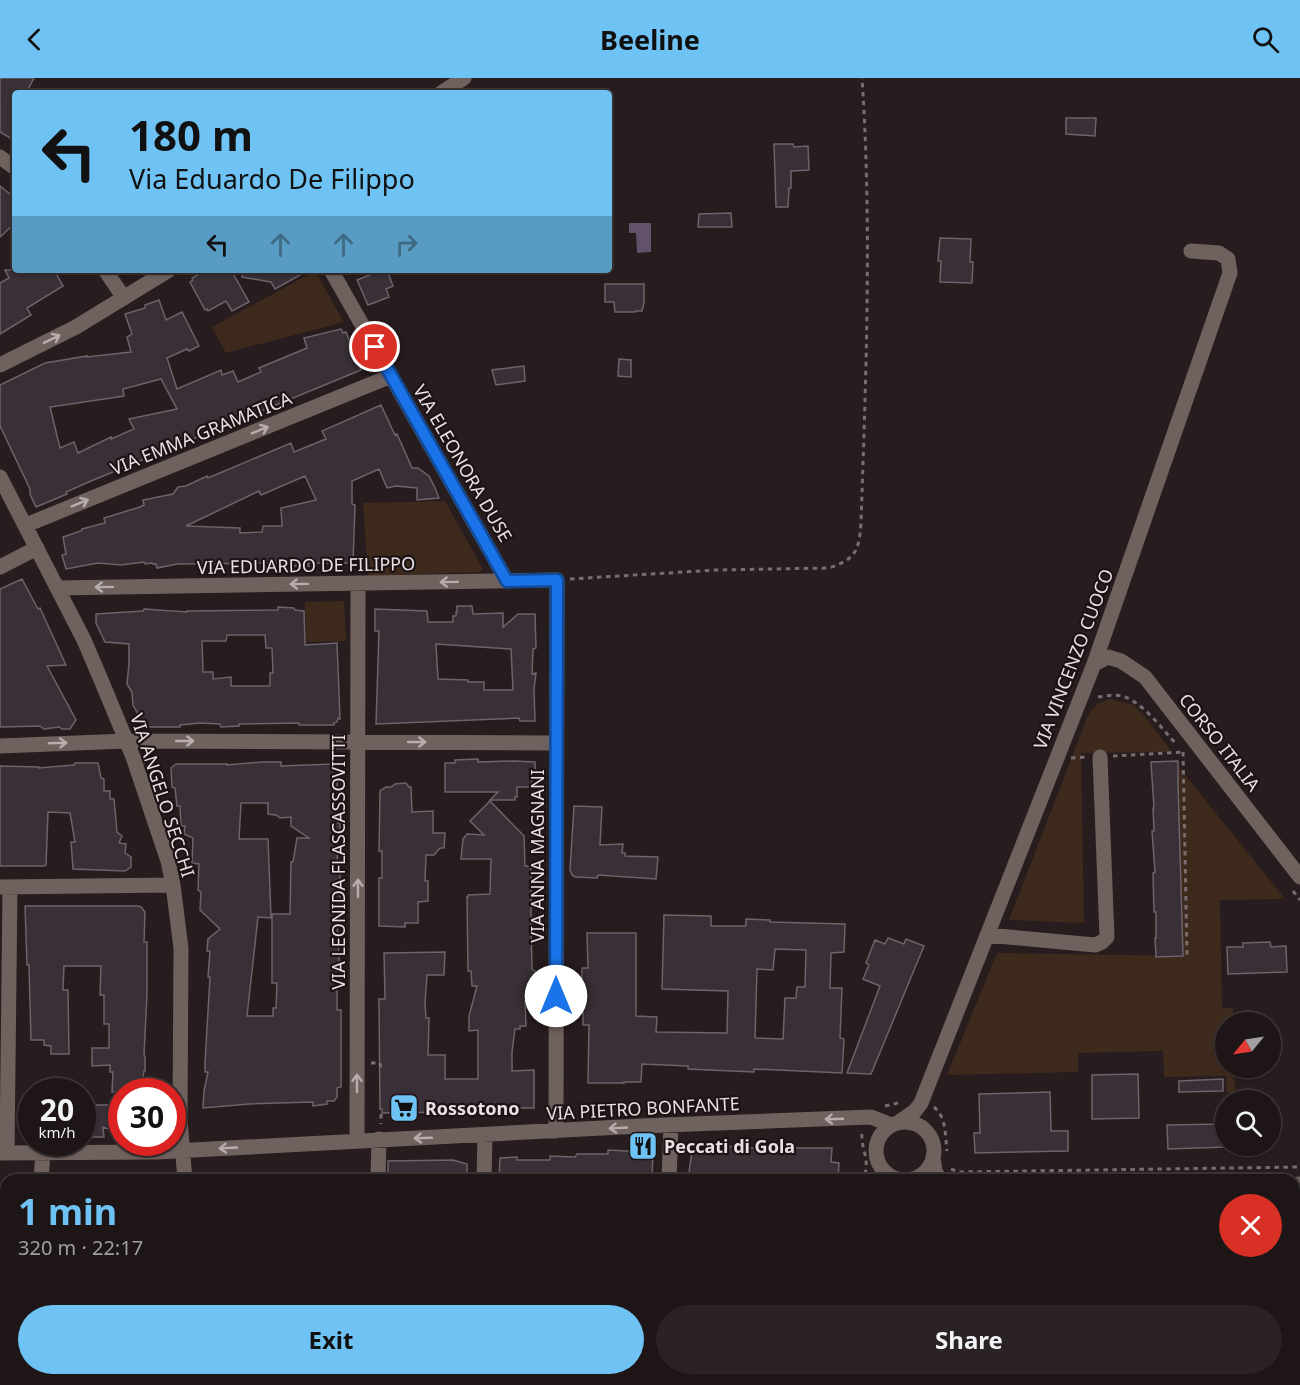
<!DOCTYPE html>
<html lang="en">
<head>
<meta charset="utf-8">
<style>
  :root { --surface:#1d1516; --page:#2a2223; --text:#f1f3f6; --muted:#a09fa1; --line:#3b3435; --accent:#6fc2f4 }
  body { margin:0; font-family:"Noto Sans",sans-serif; background:var(--page); color:var(--text); height:100vh; display:flex; flex-direction:column; font-size:22px; white-space:nowrap }
  * { box-sizing:border-box; margin:0 }
  p { font-size:20px; color:var(--muted) }
  .icon { flex:none; width:33px; height:33px; fill:none; stroke:currentColor; stroke-width:2; stroke-linecap:round; stroke-linejoin:round }
  .map { position:relative; flex:1; overflow:hidden }
  .panel { position:absolute; left:0px; top:1096px; width:1300px; height:212px; display:flex; flex-direction:column; background:var(--surface); border-radius:18px 18px 0 0; box-shadow:0 2px 4px #0004,0 0 0 2px var(--line) }
  .panel>* { flex:none }
  .top-card { position:absolute; left:12px; top:12px; width:600px; height:183px; border-radius:6px; box-shadow:0 2px 4px #0004,0 0 0 2px var(--line); background:#6fc2f4; color:#111; overflow:hidden }
  .needle { width:39px; rotate:240deg }
  .controls { position:absolute; left:1215px; top:934px; display:grid; gap:12px }
  .controls a { display:grid; place-items:center; width:66px; height:66px; border-radius:50%; background:var(--surface); box-shadow:0 2px 4px #0004,0 0 0 2px var(--line); font-size:30px }
  .speed { position:absolute; left:18px; top:1000px; display:flex; gap:12px; font-size:30px; font-weight:700; text-align:center }
  .speed>* { display:grid; place-content:center; width:78px; height:78px; border-radius:50%; background:var(--surface); box-shadow:0 2px 4px #0004,0 0 0 2px var(--line); line-height:1 }
  .speed small { font-size:15px; font-weight:400 }
  .speed .limit { border:9px solid #d22; background:#fff; color:#111 }
  .pin { position:absolute; display:grid; place-items:center; width:51px; height:51px; color:#fff; margin:-26px; border:3px solid #fff; border-radius:50%; box-shadow:0 2px 6px #0007 }
  .me { position:absolute; width:66px; margin:-33px; rotate:0deg; stroke-linejoin:round; filter:drop-shadow(0 0 4px #0008) }
  .turn { display:flex; align-items:center; gap:21px; height:126px; padding:0 18px; font-size:27px }
  .turn .icon { width:78px; height:78px; stroke-width:2.5 }
  .turn b { display:block; font-size:42px; line-height:51px }
  .lanes { display:flex; align-items:center; height:57px; padding:0 18px; background:#0003; justify-content:center; gap:30px; direction:ltr }
  .lanes .off { opacity:.35 }
  .round { display:grid; place-items:center; flex:none; width:63px; height:63px; border-radius:32px; background:var(--page) }
  .overview { display:flex; align-items:center; justify-content:space-between; height:102px; padding:0 18px }
  h1 { font-size:36px; font-weight:700; line-height:45px; color:var(--accent) }
  .cta { display:flex; gap:12px; margin-top:auto; padding:12px 18px }
  .cta a { flex:1; height:69px; border-radius:36px; background:var(--accent); color:#111; font-size:24px; font-weight:700; line-height:69px; text-align:center }
  .cta a+a { background:var(--page); color:var(--text) }
  header { display:flex; justify-content:space-between; align-items:center; height:78px; padding:0 18px; background:var(--accent); color:#111; font-size:27px; font-weight:700 }
  .map>svg:first-child { display:block }
  .green { fill:#3e2a1c }
  .water { fill:#61526a }
  .building { fill:#392f36; stroke:#6d636a; stroke-width:1.5; fill-rule:evenodd }
  .lines { fill:none; stroke-linecap:round; stroke-linejoin:round }
  .path { stroke:#786e70; stroke-width:3; stroke-dasharray:4.5 4.5; stroke-linecap:butt }
  .minor { stroke:#6f615e; stroke-width:15 }
  .oneway { stroke:#b8adad }
  .route-casing { stroke:#114b97; stroke-width:15 }
  .route { stroke:#1a73e8; stroke-width:10 }
  .labels { text-anchor:middle; dominant-baseline:central; stroke-width:4.5; stroke-linejoin:round; paint-order:stroke }
  .street-label { font-size:18px; fill:#e8e0e2; stroke:#1d1315 }
  .poi-label { font-size:18px; font-weight:bold; fill:#e8e0e2; stroke:#1d1315; text-anchor:start }
</style>
</head>
<body>
<header><svg class="icon" aria-label="back" viewBox="0 0 24 24"><path d="M15 5l-7 7 7 7"/></svg>Beeline<svg class="icon" aria-label="search" viewBox="0 0 24 24"><circle cx="10" cy="10" r="6"/><path d="M15 15l6 6"/></svg></header>
<div class="map">
<svg width="1300" height="1307" viewBox="0 0 1300 1307">
  <rect width="100%" height="100%" fill="#271c1e"/>
  <path class="green" d="M315,193l29,51 -118,31 -14,-26z
    M445,423l38,68 -3,3 -112,4 -5,-73z
    M344,523l2,40 -40,1 -1,-40z
    M1110,621l23,6 14,14 25,33 -91,1 3,170 -75,-3 78,-202c6,-11 10,-15 23,-19z
    M1178,688l107,133 -65,1 2,108h11v15h-7v45h8l1,25h-8l-1,-17 -62,1 -1,-26 -85,2v19l-131,3 50,-122 186,3 -5,-153z
    M829,1302h42v5h-44z"/>
  <path class="water" d="M629,145h22v29l-14,1 -1,-20h-7z"/>
  <path class="building" d="M0,0h34l-8,15h-11v48l-15,-9z
    M1066,40h30l-1,18 -29,-2z
    M774,66h19l1,3 14,-1 1,24 -18,1v17h-2l-1,19h-12z
    M0,108l15,12v25l-15,14z
    M731,135l1,14h-34l1,-13z
    M940,160l31,1 -1,23h3l-1,21 -32,-1 1,-21h-3z
    M5,192h49l9,16 -36,22 4,7 -31,19v-51l9,-5z
    M211,192h20l18,32 -17,9 -6,-10 -18,10 -1,-2 -2,1 -15,-28 3,-2 -1,-2 13,-7 1,2z
    M242,192h67l-34,19 -4,-7 -29,-5z
    M382,192h5l6,16 -7,3 3,8 -21,8 -11,-25z
    M605,206h39v19l-2,8h-7v1h-20l-1,-10h-9z
    M159,222l7,20 16,-8 17,34 -10,5 -2,-2 -20,9 10,31 44,-19 1,5 11,-4 5,11 23,-10 -2,-4 48,-20 -3,-10 37,-9 2,4 3,-1 15,38 -270,111 -25,11 1,2 -31,13 -6,-13v-5l-30,-63v-41l45,-22 42,-7v1l44,-5 -4,-15 5,-3 -7,-20 20,-6v-3zM161,301l16,30 -48,10 5,10 -23,10v-2l-33,16 -4,-11 -14,6 -10,-41 74,-11 -1,-7z
    M619,281l12,1v17l-13,-1z
    M524,288l1,15 -29,4 -4,-15z
    M381,327l14,30 2,-1 15,34h6l11,8 6,12 4,10 -22,2v-12l-21,-2 -9,2 -8,-19 -27,12v23l3,1 -2,58h-45l1,3h-19v-3l-113,1 -20,4 -1,-4h-3l-1,-1 -7,1 -1,-2 -23,3 -23,-2 -32,6 -4,-14 4,-1 -3,-17 18,-6 1,-2 23,-6 -1,-5 36,-11 4,-2 -1,-5 30,-6 5,-7 8,-1 21,-10 1,2 83,-35 3,9 32,-13 -4,-8zM305,398l11,24 -35,8 1,18h-19l-1,6 -22,1v-5l-54,-2 73,-35 2,4z
    M22,501l16,30 2,-1 26,57 -19,1 29,54 -6,9h-8l-3,-2 -15,2 -4,-3 -40,1v-138z
    M457,528h15l1,8 30,-1v14l15,-13h17l1,34 -3,1 -1,25 4,-1 -2,17 1,31h-15l-1,-3 -143,6 3,-93h-4v-22l52,2 1,11h25v-6h3v-4h1zM436,566l75,5 2,41h-29v-8h-16v-2l-30,-1z
    M278,529l16,1 1,2 9,1 1,34 32,-2 3,76 -2,-1 -1,4 -3,1v2h-35v-2l-60,1v2l-18,1 -1,-3 -20,-1 -20,2v2h-35l-12,-22 -1,-13 -5,-8 2,-20v-20l-24,-2 -9,-19v-9l47,-3 1,-2 43,3v-1l91,-1zM227,557h38l1,13h6l1,25h-3v13h-39v-9l-18,2v-7h-10l-1,-31h24z
    M478,681v3l36,-1 21,1 1,17h-4v8h-15v10h-2v3h-25l8,-8h-53v-29h10v-3z
    M1178,683v23l5,172 -27,1 -1,-19h1v-26h-2l-1,-39 2,-1 -3,-41h2l-1,-23h1l-3,-46z
    M262,684h19v4l53,-2 3,5 1,54h2v16h-2l-1,27h3v54h-3l3,57h-3v33h4v77l-4,1v9l-3,4h-7v3l-14,2v-4l-64,2 -46,4 1,-17 4,-19h-3v-9l5,-86h-2l2,-26h-3l1,-12 12,-10 -20,-19 1,-18 -3,-2 1,-26 -7,-1 1,-25 -9,-4 1,-8h-4l-1,-20h-3l-2,-18 -3,-1 -1,-19 5,-4h51v1zM241,725h27v11l8,1 4,3 11,-1v9l18,12h-12l-4,24h-2l-1,52h-18v69h5l-1,25h-3v8h-26l11,-99 13,1 -3,-79h-29z
    M75,685h23l3,15 3,1v12h6v8h4l3,33 5,4 -3,7 7,1 -1,9 6,4v10l-6,4 -52,-2 -2,-27h4l-5,-29 -22,-1 -2,53 -2,1h-44v-100l39,1v1l35,-3z
    M406,705l3,4h2l1,25 21,-1v22h12l-1,15h-4l-6,7h-8l-1,26h3v20l-10,1v21h-13v4l-26,-1v-48h3v-27h-3l1,-60 6,-4h5l4,-3z
    M490,723l34,35 1,30h6v59l1,44 4,3v29h-11l1,25h-6v3h-5l-3,23v19l22,-1v38h-16v3h-43l1,-3h-31v4l-63,1v-4h-2l-1,-110h6l-1,-46 61,-1 -1,23h-17l-2,28 1,15h3l-1,37h17v24h33v-49l-9,1v-15l8,-30h-5l-1,-15h-3l-1,-74h1v-2l22,-1 1,-35h-30l2,-20 4,-5 17,1 -14,-14z
    M574,728l28,1 -2,38 23,-1 -1,9h3v3l33,1 -2,22 -58,-4 -1,3 -22,-1 -3,-2 -2,-5z
    M25,828h113l3,1 4,5 -1,30h3v52l-3,61 1,2v14h-1l-4,21h-28l1,-20h-3v-7l-18,1v-18h17v-24h-5v-29h-4l1,-29h-37l-1,24h5l1,64h-18v-8l-7,-1v-5h-13l-2,-75h-2z
    M664,837l47,1v10h35v-7l24,1v2l75,2 -1,28 -13,1 -1,35h12l-2,50 4,1 -2,34 -88,-4v3l-66,-3v-3l-46,-2 -1,18h-17v1h-36l1,-58h-6v-23l-2,-1 1,-33h6l-1,-35h49v83l21,1 -1,15 71,1 1,-42 -66,-2zM775,871l31,1 -1,37h-8l-1,11h-11l-2,41 -28,-1 2,-69 16,1z
    M888,860l16,6 2,-5 18,7 -53,128 -24,-1 33,-87 -17,-7 6,-14 -3,-2 9,-23 10,4z
    M1270,864l1,5 15,-1 1,26 -59,2 -1,-27h16v-4z
    M1138,996l1,44 -47,1v-44z
    M1223,1001v12l-44,1v-11z
    M1050,1014l1,39h17v20l-93,2 -1,-20h6l-1,-39z
    M94,1027h28v29l-19,-7 1,10h-14l-1,-16h2v-5l3,-1z
    M1226,1046v23l-58,2 -1,-24z
    M705,1066h18v2l57,4 1,-5 11,1v2h40l-1,14 8,1 -1,17h-150l4,-29h13z
    M638,1071l15,1 -1,30h-153l1,-22 17,-1v3h33v-4l25,1 2,-3h31v-4l19,1 11,2z
    M453,1082l14,4v10l-2,2v4h-77v-19z"/>
  <g class="lines">
    <path class="path" d="M570,501l146,-9 113,-2c27,-9 30,-17 32,-45 5,-148 11,-297 1,-445
      M1098,619c8,-1 17,-3 24,-1 21,6 41,34 55,49
      M1183,674l4,203
      M1113,678l70,-4
      M1071,680l15,-1
      M1293,813l7,9
      M371,985h9l1,7
      M885,1028l17,-4
      M934,1029c13,11 11,29 13,44
      M381,1036v10
      M862,1056c-1,9 3,17 4,26 1,7 -2,13 1,20
      M951,1091l8,3 341,-5
      M793,1307l2,-5"/>
    <path class="minor" d="M441,15l23,-15
      M0,79l15,11
      M105,192l19,28
      M331,192l176,311
      M0,287l76,-38 93,-57
      M0,399l84,163 20,47 29,70 35,104 5,24 8,63 -1,172 5,60
      M26,447l365,-149
      M0,489l37,-19
      M57,510l500,-8 -1,551
      M1094,586l14,-7 13,4 24,16 155,200
      M0,668l127,-5 429,2
      M0,809l173,-2
      M987,857l108,10 7,-3 5,-5 -7,-180
      M899,1044l16,-11 6,-8 173,-439 136,-391 -2,-14 -9,-6 -28,-2
      M876 1073a29 29 0 1 1 58 0a29 29 0 1 1-58 0Z
      M357,1063l1,-558
      M0,1075l156,-1 484,-26 231,-9 20,8
      M7,1075l3,-266
      M933,1079l2,14 5,9
      M41,1102l2,-28
      M378,1102l1,-41
      M484,1102l1,-45
      M669,1102l2,-55
      M1294,1107l6,-1
      M0,1288h6
      M185,1302h6
      M921,1302v5
      M1028,1302v5
      M1081,1302v5
      M373,1307v-5
      M479,1307v-5
      M659,1307l1,-5
      M814,1307l2,-5"/>
  </g>
  <defs><path id="oneway-shaft" d="M-6 0H5M1.5-3L5.5 0L1.5 3" fill="none" stroke-width="1.6" stroke-linecap="round" stroke-linejoin="round" transform="scale(1.5)"/></defs>
  <g class="oneway">
    <use href="#oneway-shaft" transform="translate(52 261) rotate(-26)"/>
    <use href="#oneway-shaft" transform="translate(260 352) rotate(-22)"/>
    <use href="#oneway-shaft" transform="translate(80 425) rotate(-22)"/>
    <use href="#oneway-shaft" transform="translate(449 504) rotate(179)"/>
    <use href="#oneway-shaft" transform="translate(299 506) rotate(179)"/>
    <use href="#oneway-shaft" transform="translate(104 509) rotate(179)"/>
    <use href="#oneway-shaft" transform="translate(185 663)"/>
    <use href="#oneway-shaft" transform="translate(417 664)"/>
    <use href="#oneway-shaft" transform="translate(58 665) rotate(-2)"/>
    <use href="#oneway-shaft" transform="translate(358 810) rotate(-90)"/>
    <use href="#oneway-shaft" transform="translate(357 1005) rotate(-90)"/>
    <use href="#oneway-shaft" transform="translate(834 1041) rotate(178)"/>
    <use href="#oneway-shaft" transform="translate(618 1050) rotate(177)"/>
    <use href="#oneway-shaft" transform="translate(423 1060) rotate(178)"/>
    <use href="#oneway-shaft" transform="translate(228 1070) rotate(177)"/>
  </g>
  <g class="lines">
    <g class="route-casing">
      <path id="route" d="M375,269l132,234 50,-1 -1,416"/>
    </g>
    <use href="#route" class="route"/>
  </g>
  <defs>
    <g id="supermarket-square" transform="scale(1.5)"><rect x="-9" y="-9" width="18" height="18" rx="4" fill="#6fc2f4" stroke="#1d1315"/><path d="M-6-5.5h2.5l.6 2H6L4.5 2H-2.5L-4.4-4H-6ZM-1.5 3.2a1.3 1.3 0 1 0 .1 0ZM3 3.2a1.3 1.3 0 1 0 .1 0Z" fill="#111"/></g>
    <g id="restaurant-square" transform="scale(1.5)"><rect x="-9" y="-9" width="18" height="18" rx="4" fill="#6fc2f4" stroke="#1d1315"/><path d="M-5-6h1v4h1v-4h1v4h1v-4h1v5L-1.5 .5V6h-2V.5L-5-1ZM5-6V6H3V1.5H1.5Q1.5-4 5-6Z" fill="#111"/></g>
  </defs>
  <g fill-rule="evenodd">
    <use href="#supermarket-square" x="404" y="1030"/>
    <use href="#restaurant-square" x="643" y="1068"/>
  </g>
  <g class="labels">
    <g class="street-label">
      <text transform="translate(201 355) rotate(-22)">VIA EMMA GRAMATICA</text>
      <text transform="translate(463 385) rotate(60)">VIA ELEONORA DUSE</text>
      <text transform="translate(306 487) rotate(-1)">VIA EDUARDO DE FILIPPO</text>
      <text transform="translate(1073 581) rotate(-69)">VIA VINCENZO CUOCO</text>
      <text transform="translate(1220 664) rotate(52)">CORSO ITALIA</text>
      <text transform="translate(163 717) rotate(72)">VIA ANGELO SECCHI</text>
      <text transform="translate(537 778) rotate(-90)">VIA ANNA MAGNANI</text>
      <text transform="translate(338 784) rotate(-90)">VIA LEONIDA FLASCASSOVITTI</text>
      <text transform="translate(643 1030) rotate(-3)">VIA PIETRO BONFANTE</text>
    </g>
    <g class="poi-label">
      <text x="425" y="1030">Rossotono</text>
      <text x="664" y="1068">Peccati di Gola</text>
    </g>
  </g>
</svg>
<div class="controls">
<a><svg class="needle" viewBox="-14 -14 28 28"><path d="M0-13l5 13h-10z" fill="#e53935"/><path d="M0 13l5-13h-10z" fill="#a09fa1"/></svg></a>
<a><svg class="icon" aria-label="search" viewBox="0 0 24 24"><circle cx="10" cy="10" r="6"/><path d="M15 15l6 6"/></svg></a>
</div>
<div class="speed"><div>20<small>km/h</small></div><div class="limit">30</div></div>
<div class="pin" style="left:375px;top:269px;background:#d93025"><svg class="icon" aria-label="arrive" viewBox="0 0 24 24"><path d="M6 21V4h12l-3 4 3 4H6"/></svg></div>
<svg class="me" style="left:556px;top:918px" viewBox="-20 -20 40 40"><circle r="19" fill="#fff"/><path d="M0-13L10 11 0 6-10 11z" fill="#1a73e8"/></svg>
<div class="top-card">
<div class="turn"><svg class="icon" aria-label="left" viewBox="0 0 24 24"><path d="M17 20v-9H6M10 6l-5 5 5 5"/></svg><div><b>180 m</b>Via Eduardo De Filippo</div></div>
<div class="lanes"><svg class="icon" aria-label="left" viewBox="0 0 24 24"><path d="M17 20v-9H6M10 6l-5 5 5 5"/></svg><svg class="icon off" aria-label="ahead" viewBox="0 0 24 24"><path d="M12 20V5M6 11l6-6 6 6"/></svg><svg class="icon off" aria-label="ahead" viewBox="0 0 24 24"><path d="M12 20V5M6 11l6-6 6 6"/></svg><svg class="icon off" aria-label="right" viewBox="0 0 24 24"><path d="M7 20v-9h11M14 6l5 5-5 5"/></svg></div>
</div>
<section class="panel">
<div class="overview"><div><h1>1 min</h1><p>320 m · 22:17</p></div><a class="round" style="background:#d93025;color:#fff"><svg class="icon" aria-label="close" viewBox="0 0 24 24"><path d="M6 6l12 12M18 6L6 18"/></svg></a></div>
<div class="cta"><a>Exit</a><a>Share</a></div>
</section>
</div>
</body>
</html>
